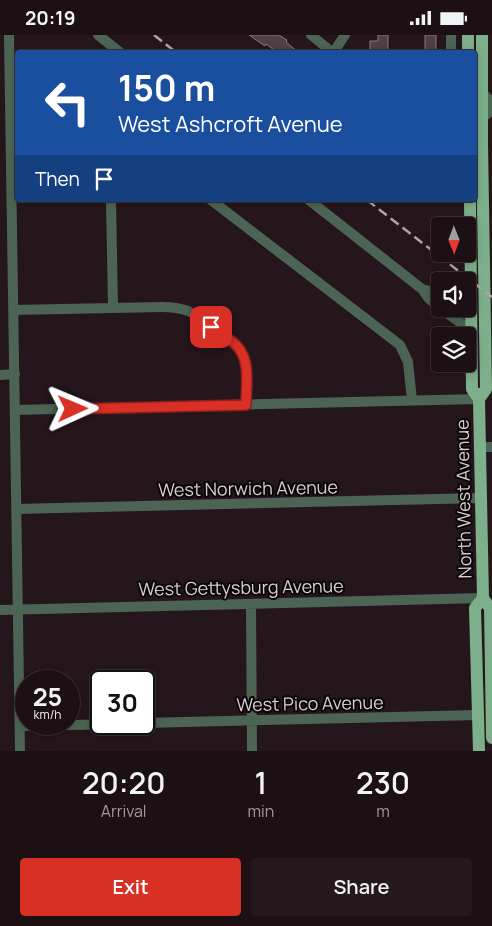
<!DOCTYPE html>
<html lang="en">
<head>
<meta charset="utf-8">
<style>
  :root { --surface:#1c1015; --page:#25191e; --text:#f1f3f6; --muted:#a09da0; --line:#3a3034; --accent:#d93025 }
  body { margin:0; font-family:Manrope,sans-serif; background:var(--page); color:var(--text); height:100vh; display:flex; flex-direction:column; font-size:19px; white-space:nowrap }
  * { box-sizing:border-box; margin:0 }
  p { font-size:16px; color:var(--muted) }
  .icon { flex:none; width:28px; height:28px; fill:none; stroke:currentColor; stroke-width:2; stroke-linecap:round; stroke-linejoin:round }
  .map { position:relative; height:716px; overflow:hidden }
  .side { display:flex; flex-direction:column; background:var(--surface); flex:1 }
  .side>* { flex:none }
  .hud { position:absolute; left:15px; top:15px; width:462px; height:152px; border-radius:5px; box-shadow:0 2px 8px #0003,0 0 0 1px var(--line); background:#1a4fa0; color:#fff; overflow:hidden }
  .needle { width:32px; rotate:179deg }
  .fabs { position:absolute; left:431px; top:182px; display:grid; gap:10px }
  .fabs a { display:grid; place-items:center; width:45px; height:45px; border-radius:5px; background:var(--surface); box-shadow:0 2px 8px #0003,0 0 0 1px var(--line); font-size:25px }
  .speed { position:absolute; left:15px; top:635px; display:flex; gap:10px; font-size:25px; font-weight:700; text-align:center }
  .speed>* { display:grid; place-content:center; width:65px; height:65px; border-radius:50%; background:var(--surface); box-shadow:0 2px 8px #0003,0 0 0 1px var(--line); line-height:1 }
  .speed small { font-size:12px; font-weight:400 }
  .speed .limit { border:2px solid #111; border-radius:8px; background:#fff; color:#111 }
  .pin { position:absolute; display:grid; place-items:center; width:42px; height:42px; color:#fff; margin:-21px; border-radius:10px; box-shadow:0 2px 8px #0006 }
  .me { position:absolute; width:55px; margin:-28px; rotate:89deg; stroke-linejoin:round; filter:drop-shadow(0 0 4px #0008) }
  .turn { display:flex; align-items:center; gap:18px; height:105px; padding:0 20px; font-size:22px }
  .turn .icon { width:65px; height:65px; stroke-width:2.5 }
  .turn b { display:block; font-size:35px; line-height:42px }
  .then { display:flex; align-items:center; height:48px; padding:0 20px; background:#0003; gap:10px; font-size:19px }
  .eta { display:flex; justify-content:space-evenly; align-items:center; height:85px; text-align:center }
  .eta b { font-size:30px; font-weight:600; line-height:35px }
  .button { display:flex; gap:10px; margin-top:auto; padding:10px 20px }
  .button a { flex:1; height:58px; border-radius:5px; background:var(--accent); color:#fff; font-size:20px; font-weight:600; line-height:58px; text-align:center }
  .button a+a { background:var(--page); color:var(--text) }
  .status { display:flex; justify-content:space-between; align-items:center; height:35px; padding:0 25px; background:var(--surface); direction:ltr }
  .status svg { height:14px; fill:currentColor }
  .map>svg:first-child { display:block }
  .building { fill:#503f45; stroke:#8d7980 }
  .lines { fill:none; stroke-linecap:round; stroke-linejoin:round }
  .minor { stroke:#4c6453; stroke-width:10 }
  .major { stroke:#7caf8a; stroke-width:12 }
  .rail { stroke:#b0a4a9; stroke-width:2.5; stroke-dasharray:10 5; stroke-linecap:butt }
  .route-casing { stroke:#8d1f18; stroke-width:12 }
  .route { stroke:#d93025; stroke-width:9 }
  .labels { text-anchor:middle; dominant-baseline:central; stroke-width:4; stroke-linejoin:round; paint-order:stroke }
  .street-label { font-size:18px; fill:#d9ced2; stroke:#0a0506 }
</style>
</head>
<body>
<div class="status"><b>20:19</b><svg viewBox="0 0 49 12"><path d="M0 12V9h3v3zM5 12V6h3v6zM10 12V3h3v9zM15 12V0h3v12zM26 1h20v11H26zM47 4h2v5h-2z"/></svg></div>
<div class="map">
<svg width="492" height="716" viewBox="0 0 492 716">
  <rect width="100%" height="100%" fill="#25161c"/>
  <path class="building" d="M249,0h30l8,5 -1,2 13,11h-21l-12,-9 -1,2z
    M378,0h10v17l-18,1v-12h8z
    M425,0h11v18h-11z"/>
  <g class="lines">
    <path class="minor" d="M9,0l11,716
      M98,0l23,18
      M311,0l22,18
      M451,0v18
      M333,18l12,-18
      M482,57l10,11
      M482,83l10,-8
      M111,165l2,108
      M211,165l189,145 8,17 4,38
      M309,165l113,89 7,10 11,9
      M422,254l15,4 3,2
      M441,274l31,22
      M459,274l13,9
      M13,275l149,-3c9,0 18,1 26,4 14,6 52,34 56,47 4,11 2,34 2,47
      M0,340l15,-1
      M15,375l464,-11
      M480,412h12
      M16,474l465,-11
      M251,569l1,147
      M0,575l483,-12
      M144,688l334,-8
      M20,691l100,-2"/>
    <path class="major" d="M468,0v18
      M470,165l2,189 7,10 4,199 7,10 2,130
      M479,364l7,-10 -4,-246v-108
      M479,716l-4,-143 8,-10"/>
    <path class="rail" d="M154,0l23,18
      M367,165l125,97"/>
  </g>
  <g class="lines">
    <g class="route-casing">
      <path id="route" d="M73,374l173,-4c0,-19 5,-44 -9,-59 -7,-7 -17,-13 -26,-19"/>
    </g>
    <use href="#route" class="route"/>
  </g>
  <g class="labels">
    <g class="street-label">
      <text transform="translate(248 453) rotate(-1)">West Norwich Avenue</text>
      <text transform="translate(463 464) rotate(-91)">North West Avenue</text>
      <text transform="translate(241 552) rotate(-1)">West Gettysburg Avenue</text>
      <text transform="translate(310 668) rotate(-1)">West Pico Avenue</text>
    </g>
  </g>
</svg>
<div class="fabs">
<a><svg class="needle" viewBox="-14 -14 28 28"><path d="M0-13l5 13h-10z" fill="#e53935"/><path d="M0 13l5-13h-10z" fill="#a09da0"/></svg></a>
<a><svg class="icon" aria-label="sound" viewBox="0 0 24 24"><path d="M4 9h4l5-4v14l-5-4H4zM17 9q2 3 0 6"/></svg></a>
<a><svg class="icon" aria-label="layers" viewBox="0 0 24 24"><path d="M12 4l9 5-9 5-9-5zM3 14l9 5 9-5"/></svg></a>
</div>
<div class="speed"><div>25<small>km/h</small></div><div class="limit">30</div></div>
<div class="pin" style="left:211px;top:292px;background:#d93025"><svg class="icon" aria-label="arrive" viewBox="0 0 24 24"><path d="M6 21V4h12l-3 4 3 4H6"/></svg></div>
<svg class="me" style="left:73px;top:374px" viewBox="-20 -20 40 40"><path d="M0-17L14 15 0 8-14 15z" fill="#d93025" stroke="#fff" stroke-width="4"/></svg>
<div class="hud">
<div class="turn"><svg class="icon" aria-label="left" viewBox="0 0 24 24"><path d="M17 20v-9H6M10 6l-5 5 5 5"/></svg><div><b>150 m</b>West Ashcroft Avenue</div></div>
<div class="then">Then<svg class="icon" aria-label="arrive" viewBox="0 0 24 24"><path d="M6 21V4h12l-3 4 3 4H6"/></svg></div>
</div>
</div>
<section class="side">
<div class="eta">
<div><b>20:20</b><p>Arrival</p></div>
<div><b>1</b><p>min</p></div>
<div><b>230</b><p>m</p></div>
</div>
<div class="button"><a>Exit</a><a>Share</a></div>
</section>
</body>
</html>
